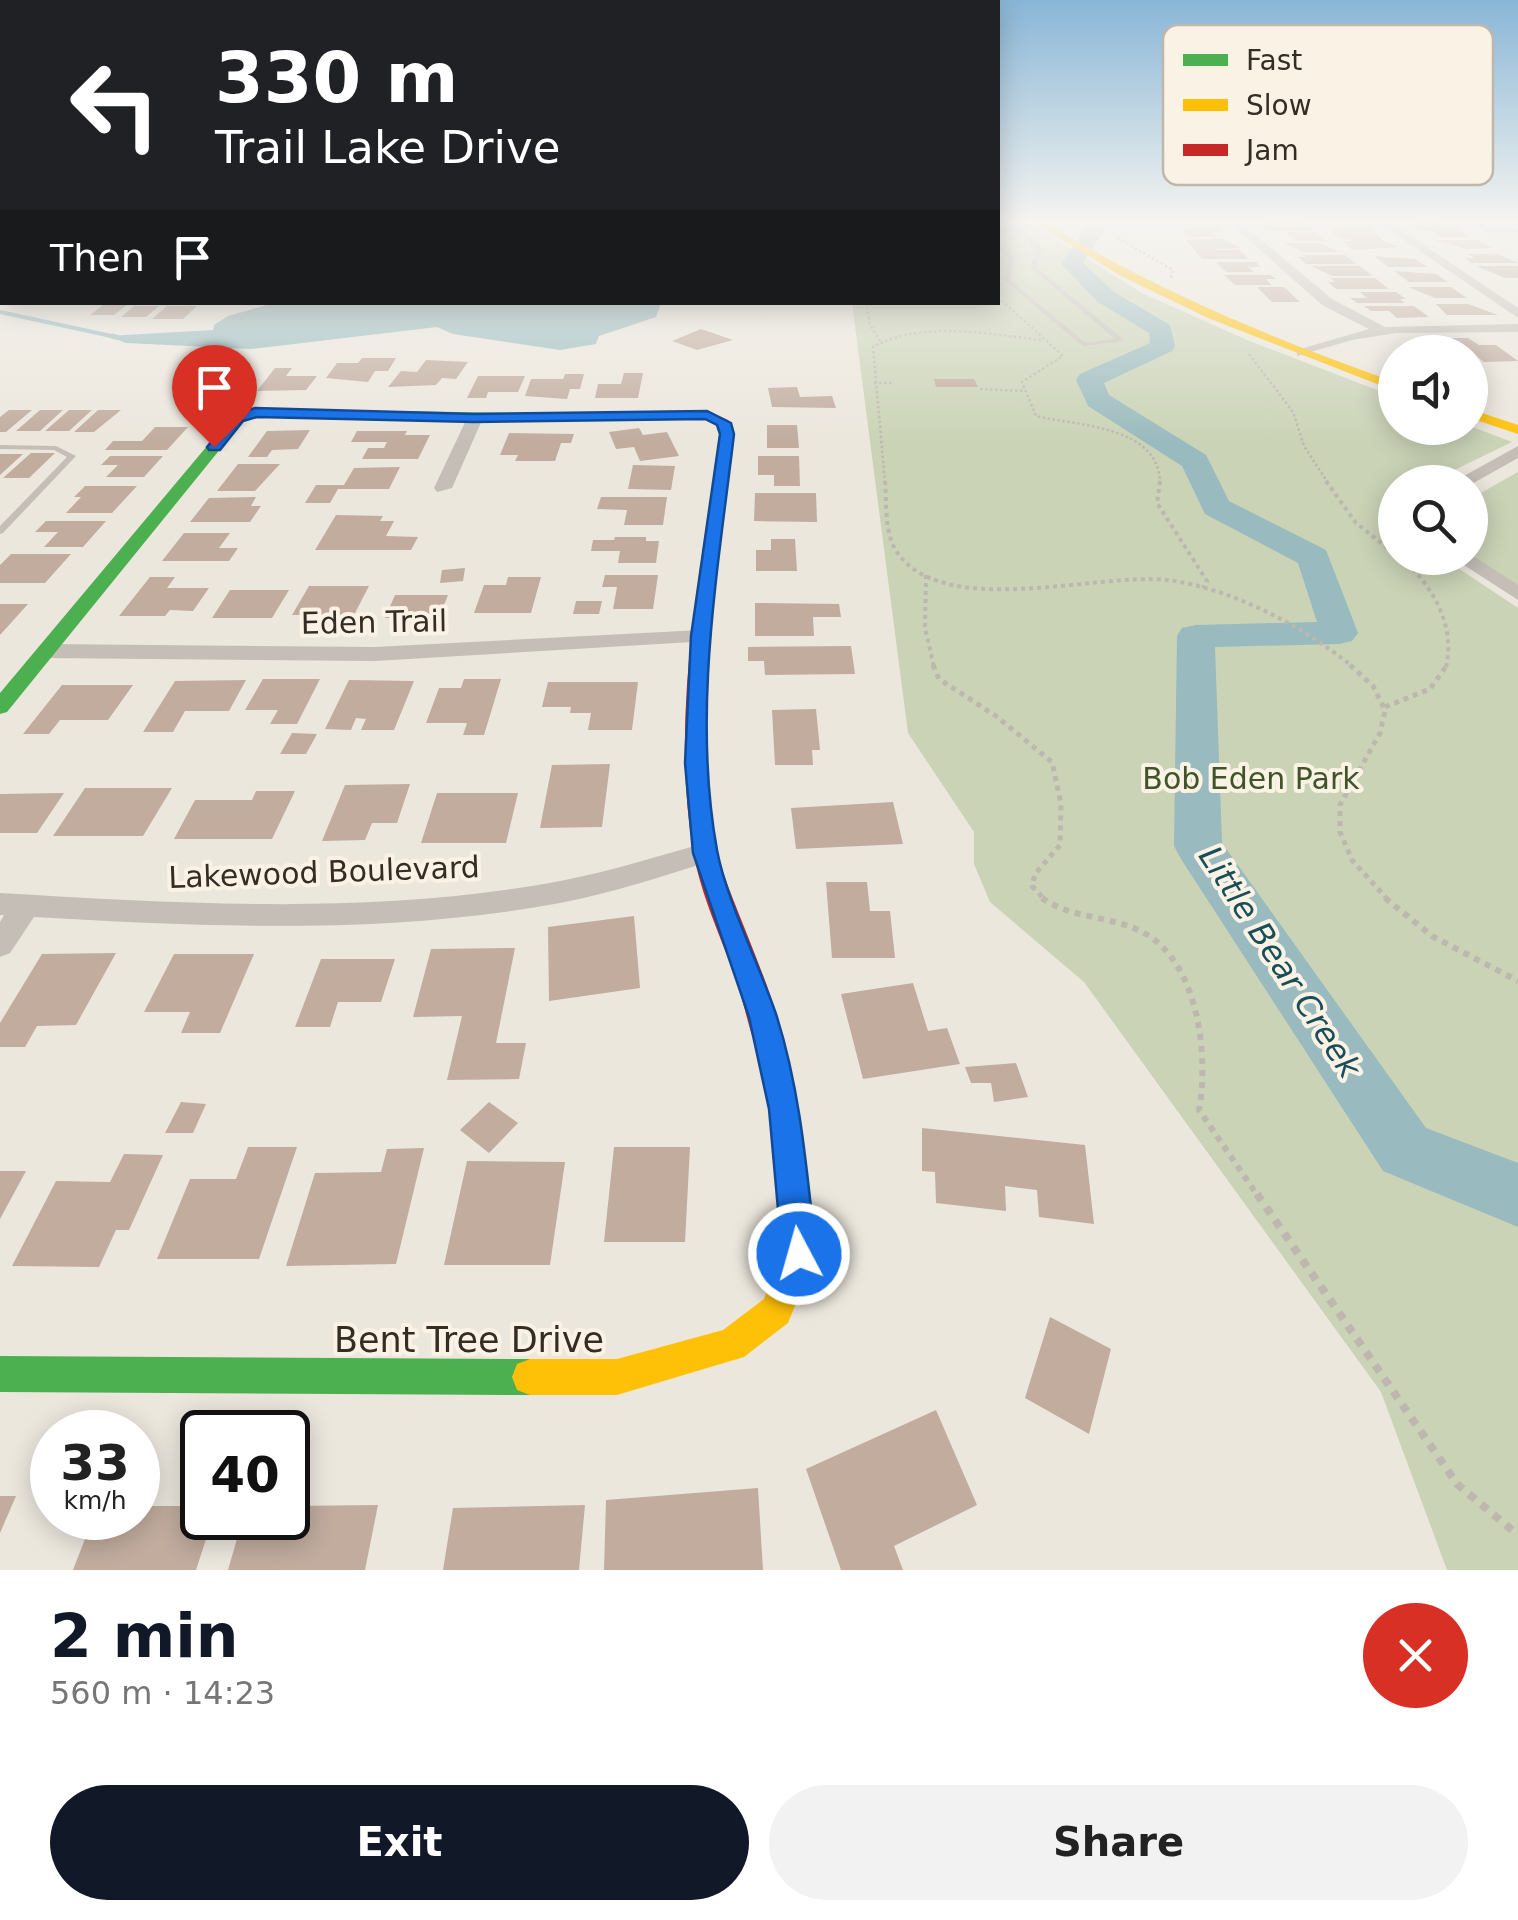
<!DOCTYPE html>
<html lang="en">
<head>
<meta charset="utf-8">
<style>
  :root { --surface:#fff; --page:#f2f2f2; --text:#222; --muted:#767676; --accent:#111827 }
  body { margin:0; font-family:"DejaVu Sans",sans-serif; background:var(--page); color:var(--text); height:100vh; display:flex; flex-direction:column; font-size:38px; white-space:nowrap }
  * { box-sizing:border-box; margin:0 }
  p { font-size:32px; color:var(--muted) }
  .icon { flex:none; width:55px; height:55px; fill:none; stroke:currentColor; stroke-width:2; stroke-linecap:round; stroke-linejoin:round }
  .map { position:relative; height:1570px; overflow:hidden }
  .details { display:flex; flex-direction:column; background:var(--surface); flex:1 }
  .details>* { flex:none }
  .guide { position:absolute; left:0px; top:0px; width:1000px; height:305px; box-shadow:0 5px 25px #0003; background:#202124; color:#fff; overflow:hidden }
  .tools { position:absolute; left:1378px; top:335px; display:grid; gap:20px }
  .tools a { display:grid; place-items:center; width:110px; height:110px; border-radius:50%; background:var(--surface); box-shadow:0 5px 25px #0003; font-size:50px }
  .speed { position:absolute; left:30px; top:1410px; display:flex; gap:20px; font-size:50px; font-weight:700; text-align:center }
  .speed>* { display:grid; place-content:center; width:130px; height:130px; border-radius:50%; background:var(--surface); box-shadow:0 5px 25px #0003; line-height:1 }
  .speed small { font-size:25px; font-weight:400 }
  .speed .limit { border:5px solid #111; border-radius:15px; background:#fff; color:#111 }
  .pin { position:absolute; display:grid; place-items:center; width:85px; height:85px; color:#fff; margin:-102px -42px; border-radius:50% 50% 50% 0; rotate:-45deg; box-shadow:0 0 10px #0007 }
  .pin .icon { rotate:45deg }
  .me { position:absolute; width:110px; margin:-55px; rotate:354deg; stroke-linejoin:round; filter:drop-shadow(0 0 8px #0008) }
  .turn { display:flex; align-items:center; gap:35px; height:210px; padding:0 50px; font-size:45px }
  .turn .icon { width:130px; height:130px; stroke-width:2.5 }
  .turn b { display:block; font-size:70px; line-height:85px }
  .then { display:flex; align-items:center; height:95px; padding:0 50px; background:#0003; gap:20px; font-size:38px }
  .round { display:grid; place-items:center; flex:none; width:105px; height:105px; border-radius:52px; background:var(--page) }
  .headline { display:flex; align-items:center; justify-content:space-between; height:170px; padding:0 50px }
  h1 { font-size:60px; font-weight:600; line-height:75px; color:var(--accent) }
  .button { display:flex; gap:20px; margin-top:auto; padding:20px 50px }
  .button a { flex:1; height:115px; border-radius:60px; background:var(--accent); color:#fff; font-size:40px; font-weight:600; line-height:115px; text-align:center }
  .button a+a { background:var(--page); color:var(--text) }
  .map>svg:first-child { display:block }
  .green { fill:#cad3b6 }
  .water { fill:#99babe }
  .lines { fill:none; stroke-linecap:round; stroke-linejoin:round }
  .stream-far1 { stroke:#99babe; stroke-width:4 }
  .stream { stroke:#99babe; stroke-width:5 }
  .river { fill:#99babe; fill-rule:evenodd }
  .building { fill:#c1ac9e }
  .path-far4 { stroke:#bdb7af; stroke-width:2.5; stroke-dasharray:2.5 2.5; stroke-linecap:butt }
  .path-far3 { stroke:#bdb7af; stroke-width:4; stroke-dasharray:4 4; stroke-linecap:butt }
  .path-far2 { stroke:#bdb7af; stroke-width:5; stroke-dasharray:5 5; stroke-linecap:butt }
  .path-far1 { stroke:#bdb7af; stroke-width:6; stroke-dasharray:6 6; stroke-linecap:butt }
  .path { stroke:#bdb7af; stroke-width:8; stroke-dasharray:8 8; stroke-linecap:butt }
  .lane { fill:#c4beb7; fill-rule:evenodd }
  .street { fill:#c4beb7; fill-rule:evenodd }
  .fast { fill:#4caf50; fill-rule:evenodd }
  .slow { fill:#ffc107; fill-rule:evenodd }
  .jam { fill:#c62828; fill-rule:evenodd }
  .route { fill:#1a73e8; stroke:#114b97; stroke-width:2.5 }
  .labels { text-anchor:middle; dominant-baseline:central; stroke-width:8; stroke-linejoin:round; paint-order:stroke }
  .street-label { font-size:30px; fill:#352c25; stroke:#faf2e4 }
  .park-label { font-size:30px; fill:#3f5428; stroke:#faf2e4 }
  .water-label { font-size:32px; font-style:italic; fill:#194d58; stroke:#faf2e4 }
  .near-street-label { font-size:35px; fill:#352c25; stroke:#faf2e4 }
  .key { fill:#faf2e4; stroke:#bfb7ab; stroke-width:2.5 }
  .key-label { font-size:28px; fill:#352c25 }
</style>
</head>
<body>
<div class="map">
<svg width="1518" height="1570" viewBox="0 0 1518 1570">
  <rect width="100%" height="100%" fill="#ece7dd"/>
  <path class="green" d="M998,223h32l112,70 105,47 148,57v31l75,-2 42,16 -82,40h-35v76h48l75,50v962h-71l-66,-178 -297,-410 -94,-80 -16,-38v-32l-66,-99 -56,-430 146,-1z
    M1518,472v117l-48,-33v-57z"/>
  <path class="water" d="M274,303v-1l387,1 -5,14 -57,19 -3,8 -36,6 -107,-16 -16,-7 -186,22 -125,-6 -19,-7 106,-6 1,-5 14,-9z"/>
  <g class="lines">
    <path class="stream-far1" d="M0,312l116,25"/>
    <path class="stream" d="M112,336l4,1"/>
    <path class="river" d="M1089,223h20l-26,40 31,29 56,33 5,21 -3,5 -68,32 5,12 97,60 23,46 97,49 32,83 -6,8 -13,3 -124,3 7,196 204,285 92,35v64l-135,-56 -202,-312 -7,-13 3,-210 5,-8 14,-3 121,-3 -19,-59 -93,-49 -23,-48 -94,-60 -12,-26 4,-6 70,-31 -1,-10 -51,-31 -37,-38z"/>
  </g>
  <path class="building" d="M1264,223h40l10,8h-48l-7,-6z
    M1409,223h28v4h19l15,10h-29l-9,-6h-13z
    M1220,228l4,4h-11l5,5h-28l-9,-8z
    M1332,228h40l11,13 16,6 -45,3 -12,-9h17l-19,-3 -10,-7h5z
    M1286,232h30l11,9h-31z
    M1222,239l19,9 -32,2h30l10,9h-47l-16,-19z
    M1434,240h44l14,8 -25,1z
    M1284,243h36l19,9h-35z
    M1468,254h30l20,9h-46l-8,-5h11z
    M1302,255h43l12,9h-51l-8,-7h7z
    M1374,256l41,3 12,8h-39z
    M1216,262h40l5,5h-13l6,5h-28z
    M1311,266h49l13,10h-41z
    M1476,266h42v12h-13z
    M1394,271l42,3 12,8h-39z
    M1224,275h47l5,4h-10l5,6h-36z
    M1330,278h45l14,11h-53l-8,-7h7z
    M1257,287h27l16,15h-28z
    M1408,287h43l16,11h-32z
    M1360,292h36l10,7h-6l5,4h-48l-7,-5h17z
    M104,304h24l-14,11h-24z
    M1436,304h32l30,11h-51z
    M134,306h25l-13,11h-25z
    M167,306h30l-14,13h-31z
    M1364,306h50l15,11 -32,1 -8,-7h-18z
    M701,329l32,11 -36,10 -25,-9z
    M1452,338h16l11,7h17l22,16 -34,1z
    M1424,339h15l18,13h-34l-11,-8h18z
    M362,358h34l-8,13h-13l-7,11 -42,-4 11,-15h21z
    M426,360l42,2 -12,17 -14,-1 -6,7 -48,2 13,-16 16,1z
    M275,368h17l-6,8h31l-11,14 -49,1z
    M624,373h19l-5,25h-43l3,-14h23z
    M565,374h19l-4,15h-10l-3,10 -42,-3 6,-17h32z
    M478,376h47l-7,16h-30l-2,6h-19z
    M934,379h40l4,8h-42z
    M197,381l10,10 27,-7 7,7 -46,12 -17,-17z
    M797,387l3,10 32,-1 4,12 -64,-1 -4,-19z
    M9,410h23l-26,22h-6v-15z
    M40,410h23l-23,21h-24z
    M69,410h23l-23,21h-24z
    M98,410h23l-27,22h-20z
    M767,425h30l2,23h-32z
    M155,427h33l-21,23h-62l8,-9h29z
    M639,428l4,7 24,-3 12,24 -39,5 -6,-14 -18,2 -7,-17z
    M310,430l-12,19 -26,1 -5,7h-19l19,-26z
    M357,431h50l-2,4h25l-12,24h-56l6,-11h16l3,-6h-36z
    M509,433l65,1 -3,9h-10l-6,18h-40l3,-6h-18z
    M31,453h24l-26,25h-26z
    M0,454h23l-23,21z
    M110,456h53l-19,21h-38l12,-12h-17z
    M758,456h41l1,30h-26v-11h-16z
    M238,464h42l-25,27h-38z
    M633,465l42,1 -4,24 -43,-1z
    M400,467l-11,22h-51l-8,14h-25l11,-18h28l10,-17z
    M85,486h52l-25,27h-46l15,-16h-7z
    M755,493h61l1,29 -63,-1z
    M256,497l-5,9h10l-11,16h-60l19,-24z
    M601,497h66l-4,28h-39l3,-15 -30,-1z
    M336,515l47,1 -3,5h14l-8,15 32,1 -7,13h-96z
    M46,521h60l-23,26h-39l14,-15h-23z
    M184,533h46l-11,15h19l-9,13h-67z
    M615,537h31v4h13l-3,22h-38l2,-12h-29l2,-11h21z
    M771,539h24l2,32h-41v-21h15z
    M11,554h60l-26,29h-45v-18z
    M465,568l-2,13 -23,2 2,-13z
    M605,575h53l-5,34h-40l4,-22h-15z
    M150,577h25l-8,11h42l-16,23 -23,-1 -5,6h-46z
    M508,577h33l-10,36h-57l10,-28h22z
    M309,586h60l-15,29h-62z
    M230,590h59l-17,28h-60z
    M395,595h53l-9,23h-54z
    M576,601h26l-3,13h-26z
    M755,603l84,1 2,13h-28l1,19h-59z
    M0,604h28l-28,31z
    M851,646l4,28 -90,1 -1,-14h-16v-14z
    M263,679h57l-23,45h-27l8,-14h-33z
    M464,679h37l-17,56h-21l4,-12h-41l13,-35h22z
    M246,680l-17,31h-44l-12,21h-30l32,-51z
    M349,680l65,1 -20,49h-33l5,-11 -10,-1 -5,12 -26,-1z
    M548,682h90l-6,48h-44l3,-17h-21l1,-6h-29z
    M62,685h71l-25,35h-48l-11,14h-26z
    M816,709l4,41h-8l1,15h-38l-3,-55z
    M292,733l25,1 -11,20h-26z
    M610,764l-8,63 -62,1 12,-63z
    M410,784l-13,39h-25l-7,17 -43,1 23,-56z
    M85,788h87l-29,48h-90z
    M256,791h39l-23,48h-98l21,-39h57z
    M64,793l-27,40h-37v-39z
    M437,793h81l-12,50h-85z
    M893,802l10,42 -107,5 -5,-41z
    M826,882h41l3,29h20l5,47h-63z
    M634,916l6,72 -91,13 -1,-74z
    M515,948l-19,95h30l-7,36 -72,1 15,-64 -49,1 18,-68z
    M116,953l-40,72 -39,1 -12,21h-25v-24l42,-69z
    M174,954h80l-34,79h-39l9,-21h-46z
    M321,959h74l-14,43h-43l-8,25h-35z
    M913,983l15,48 19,-3 13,36 -97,15 -22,-85z
    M1016,1063l12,34 -34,5 -3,-19h-20l-6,-16z
    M181,1102l25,2 -13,29h-28z
    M489,1102l29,21 -29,30 -29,-23z
    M922,1128l163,17 9,79 -55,-7 -2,-27 -32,-4 1,25 -70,-8 -1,-31 -13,-1z
    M248,1147h49l-38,112h-102l33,-80h46z
    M614,1147h76l-5,95h-81z
    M424,1148l-28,116 -110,2 29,-93 66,-1 6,-23z
    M124,1154l39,1 -34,75h-13l-17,37 -87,-1 44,-85 54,1z
    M467,1161l98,1 -15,103h-106z
    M0,1171h26l-26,48z
    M1050,1317l61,32 -22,85 -64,-36z
    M936,1410l41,95 -83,41 9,24h-62l-35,-101z
    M758,1488l5,82h-159l2,-70z
    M0,1496h16l-16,37z
    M378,1505l-13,65h-137l15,-52h45v-12z
    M585,1505l-6,65h-136l10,-62z
    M138,1506h64v12h11l-17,52h-123l20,-52h45z"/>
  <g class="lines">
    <path class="path-far4" d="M1130,223l-13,15 56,32 -2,8
      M998,297l65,59 -41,26 14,34c41,10 123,9 124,67
      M866,302l4,23 10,16
      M1249,354l44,58 11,34 24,37
      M874,383h20
      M980,389l44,2
      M885,483l-12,-136c49,-27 115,-13 168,-7"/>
    <path class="path-far3" d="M885,481c2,21 -1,49 10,68 44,73 201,23 272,31 64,8 136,46 186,87
      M1160,481l-3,22 50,78 -4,7
      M1326,481l30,42 39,31
      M1401,558c31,26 55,68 45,109
      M926,575l-1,53 9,39"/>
    <path class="path-far2" d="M933,665l6,14 57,37 56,46 9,42 -1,41 -25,29 -3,12 13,14
      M1350,665l23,21 12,24 -5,23 -40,72v27l12,28 36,40
      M1385,707l45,-18 17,-24"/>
    <path class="path-far1" d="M1042,898c31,22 70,17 102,35 55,30 65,124 55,177l59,86
      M1385,898l47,38 86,45"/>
    <path class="path" d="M1257,1194l200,290 61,51"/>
    <path class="lane" d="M1470,223h7l13,6h28v4h-29z
      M998,228l25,1 19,19 -6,19 87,72v2l-40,5 -78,-65 3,-24 -10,-9v-5l16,14 -4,23 76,63 29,-4 -84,-71 5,-20 -16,-16h-22z
      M0,445l56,1 20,10 -73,77 -3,1v-8l67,-69 -13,-7 -54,-1z"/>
    <path class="street" d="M1230,223h11l91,76 53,28 133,-3v8l-122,1 -44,7 -55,16v-6l72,-21 -47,-24z
      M1379,223h12l127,85v10z
      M0,247h2v6h-2z
      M0,292h2v8h-2z
      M475,413l8,5 -31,70 -15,4 -3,-4 33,-70z
      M1518,446v12l-48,27 -17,-3z
      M1470,554l48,31v15l-65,-42h17z
      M701,630l11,6 -3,5 -334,20 -328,-3 -11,-7 11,-7 328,3z
      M705,843l9,3 4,7 -4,7c-50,16 -102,33 -154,43 -172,32 -353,24 -526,14l-24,36 -10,4v-35l4,-7h-4v-22c186,11 381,23 565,-13 47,-9 93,-24 140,-37z"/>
    <path class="fast" d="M2,223v6l-2,1v-6z
      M250,409l278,4 7,4 -7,4 -276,-4 -9,4 -236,291 -7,2v-21l233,-278z
      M0,1356l530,3 13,5 5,13 -5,13 -13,5 -530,-3z"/>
    <path class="slow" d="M1035,223h12c109,68 227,116 348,159v9l-187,-73 -87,-42z
      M1470,409l48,16v9l-48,-16z
      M771,1038l10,4 18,67 17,145 -28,69 -44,34 -127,38h-87l-13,-5 -5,-13 5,-13 13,-5h87l106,-29 41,-31 18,-45 -13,-145 -12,-58 4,-9z"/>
    <path class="jam" d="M707,411l21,9 6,14c-15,131 -44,288 -17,417 8,42 78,179 64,209l-10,4 -10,-4c-11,-24 -16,-54 -25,-80 -14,-41 -36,-86 -43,-130 -23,-137 8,-280 27,-416l-3,-9 -12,-6 -177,2 -7,-4 7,-4z"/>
  </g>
  <linearGradient id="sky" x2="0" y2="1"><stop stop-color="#88b6d7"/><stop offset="0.5" stop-color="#f6f4f0"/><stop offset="1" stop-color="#f6f4f0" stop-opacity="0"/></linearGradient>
  <rect width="1518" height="443" fill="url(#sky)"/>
  <path class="route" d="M255,408l219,6 233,-3 24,12 3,11c-16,136 -42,279 -17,416 9,49 42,114 59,164 25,78 31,159 40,240l-5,12 -12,5 -12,-5 -5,-12 -13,-145 -20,-92 -56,-164 -8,-90 6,-127 29,-202 -3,-9 -12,-6 -231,3 -217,-5 -14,4 -23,29h-11l-2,-3 26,-32z"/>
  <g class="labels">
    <g class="street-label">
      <text transform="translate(374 622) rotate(-1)">Eden Trail</text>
      <text transform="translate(324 872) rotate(-2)">Lakewood Boulevard</text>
    </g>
    <g class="park-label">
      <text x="1251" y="778">Bob Eden Park</text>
    </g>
    <g class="water-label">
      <text transform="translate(1280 962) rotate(57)">Little Bear Creek</text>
    </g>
    <g class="near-street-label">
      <text x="469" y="1340">Bent Tree Drive</text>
    </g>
  </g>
  <rect x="1163" y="25" width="330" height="160" rx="15" class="key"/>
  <rect x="1183" y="54" width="45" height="12" fill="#4caf50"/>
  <rect x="1183" y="99" width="45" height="12" fill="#ffc107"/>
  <rect x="1183" y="144" width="45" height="12" fill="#c62828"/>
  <g class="key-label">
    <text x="1246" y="70">Fast</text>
    <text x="1246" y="115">Slow</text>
    <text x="1246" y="160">Jam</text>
  </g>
</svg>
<div class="tools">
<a><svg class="icon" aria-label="sound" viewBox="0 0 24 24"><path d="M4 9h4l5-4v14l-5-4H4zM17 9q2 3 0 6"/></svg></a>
<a><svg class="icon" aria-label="search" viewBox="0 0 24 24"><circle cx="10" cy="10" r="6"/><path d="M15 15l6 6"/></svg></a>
</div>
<div class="speed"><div>33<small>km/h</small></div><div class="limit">40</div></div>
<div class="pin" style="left:214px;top:447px;background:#d93025"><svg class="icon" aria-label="arrive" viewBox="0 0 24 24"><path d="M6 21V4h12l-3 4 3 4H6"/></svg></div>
<svg class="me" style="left:799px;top:1254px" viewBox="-20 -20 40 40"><circle r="17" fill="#1a73e8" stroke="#fff" stroke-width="3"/><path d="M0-11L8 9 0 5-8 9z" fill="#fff"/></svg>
<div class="guide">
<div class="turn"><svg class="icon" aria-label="left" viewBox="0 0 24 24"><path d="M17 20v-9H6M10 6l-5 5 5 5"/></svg><div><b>330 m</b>Trail Lake Drive</div></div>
<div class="then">Then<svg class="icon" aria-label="arrive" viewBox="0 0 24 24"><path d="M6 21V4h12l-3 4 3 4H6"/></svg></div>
</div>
</div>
<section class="details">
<div class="headline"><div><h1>2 min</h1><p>560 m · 14:23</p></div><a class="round" style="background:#d93025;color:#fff"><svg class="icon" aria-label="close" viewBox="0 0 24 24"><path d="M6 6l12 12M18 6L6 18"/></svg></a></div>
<div class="button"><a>Exit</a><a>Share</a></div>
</section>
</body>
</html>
